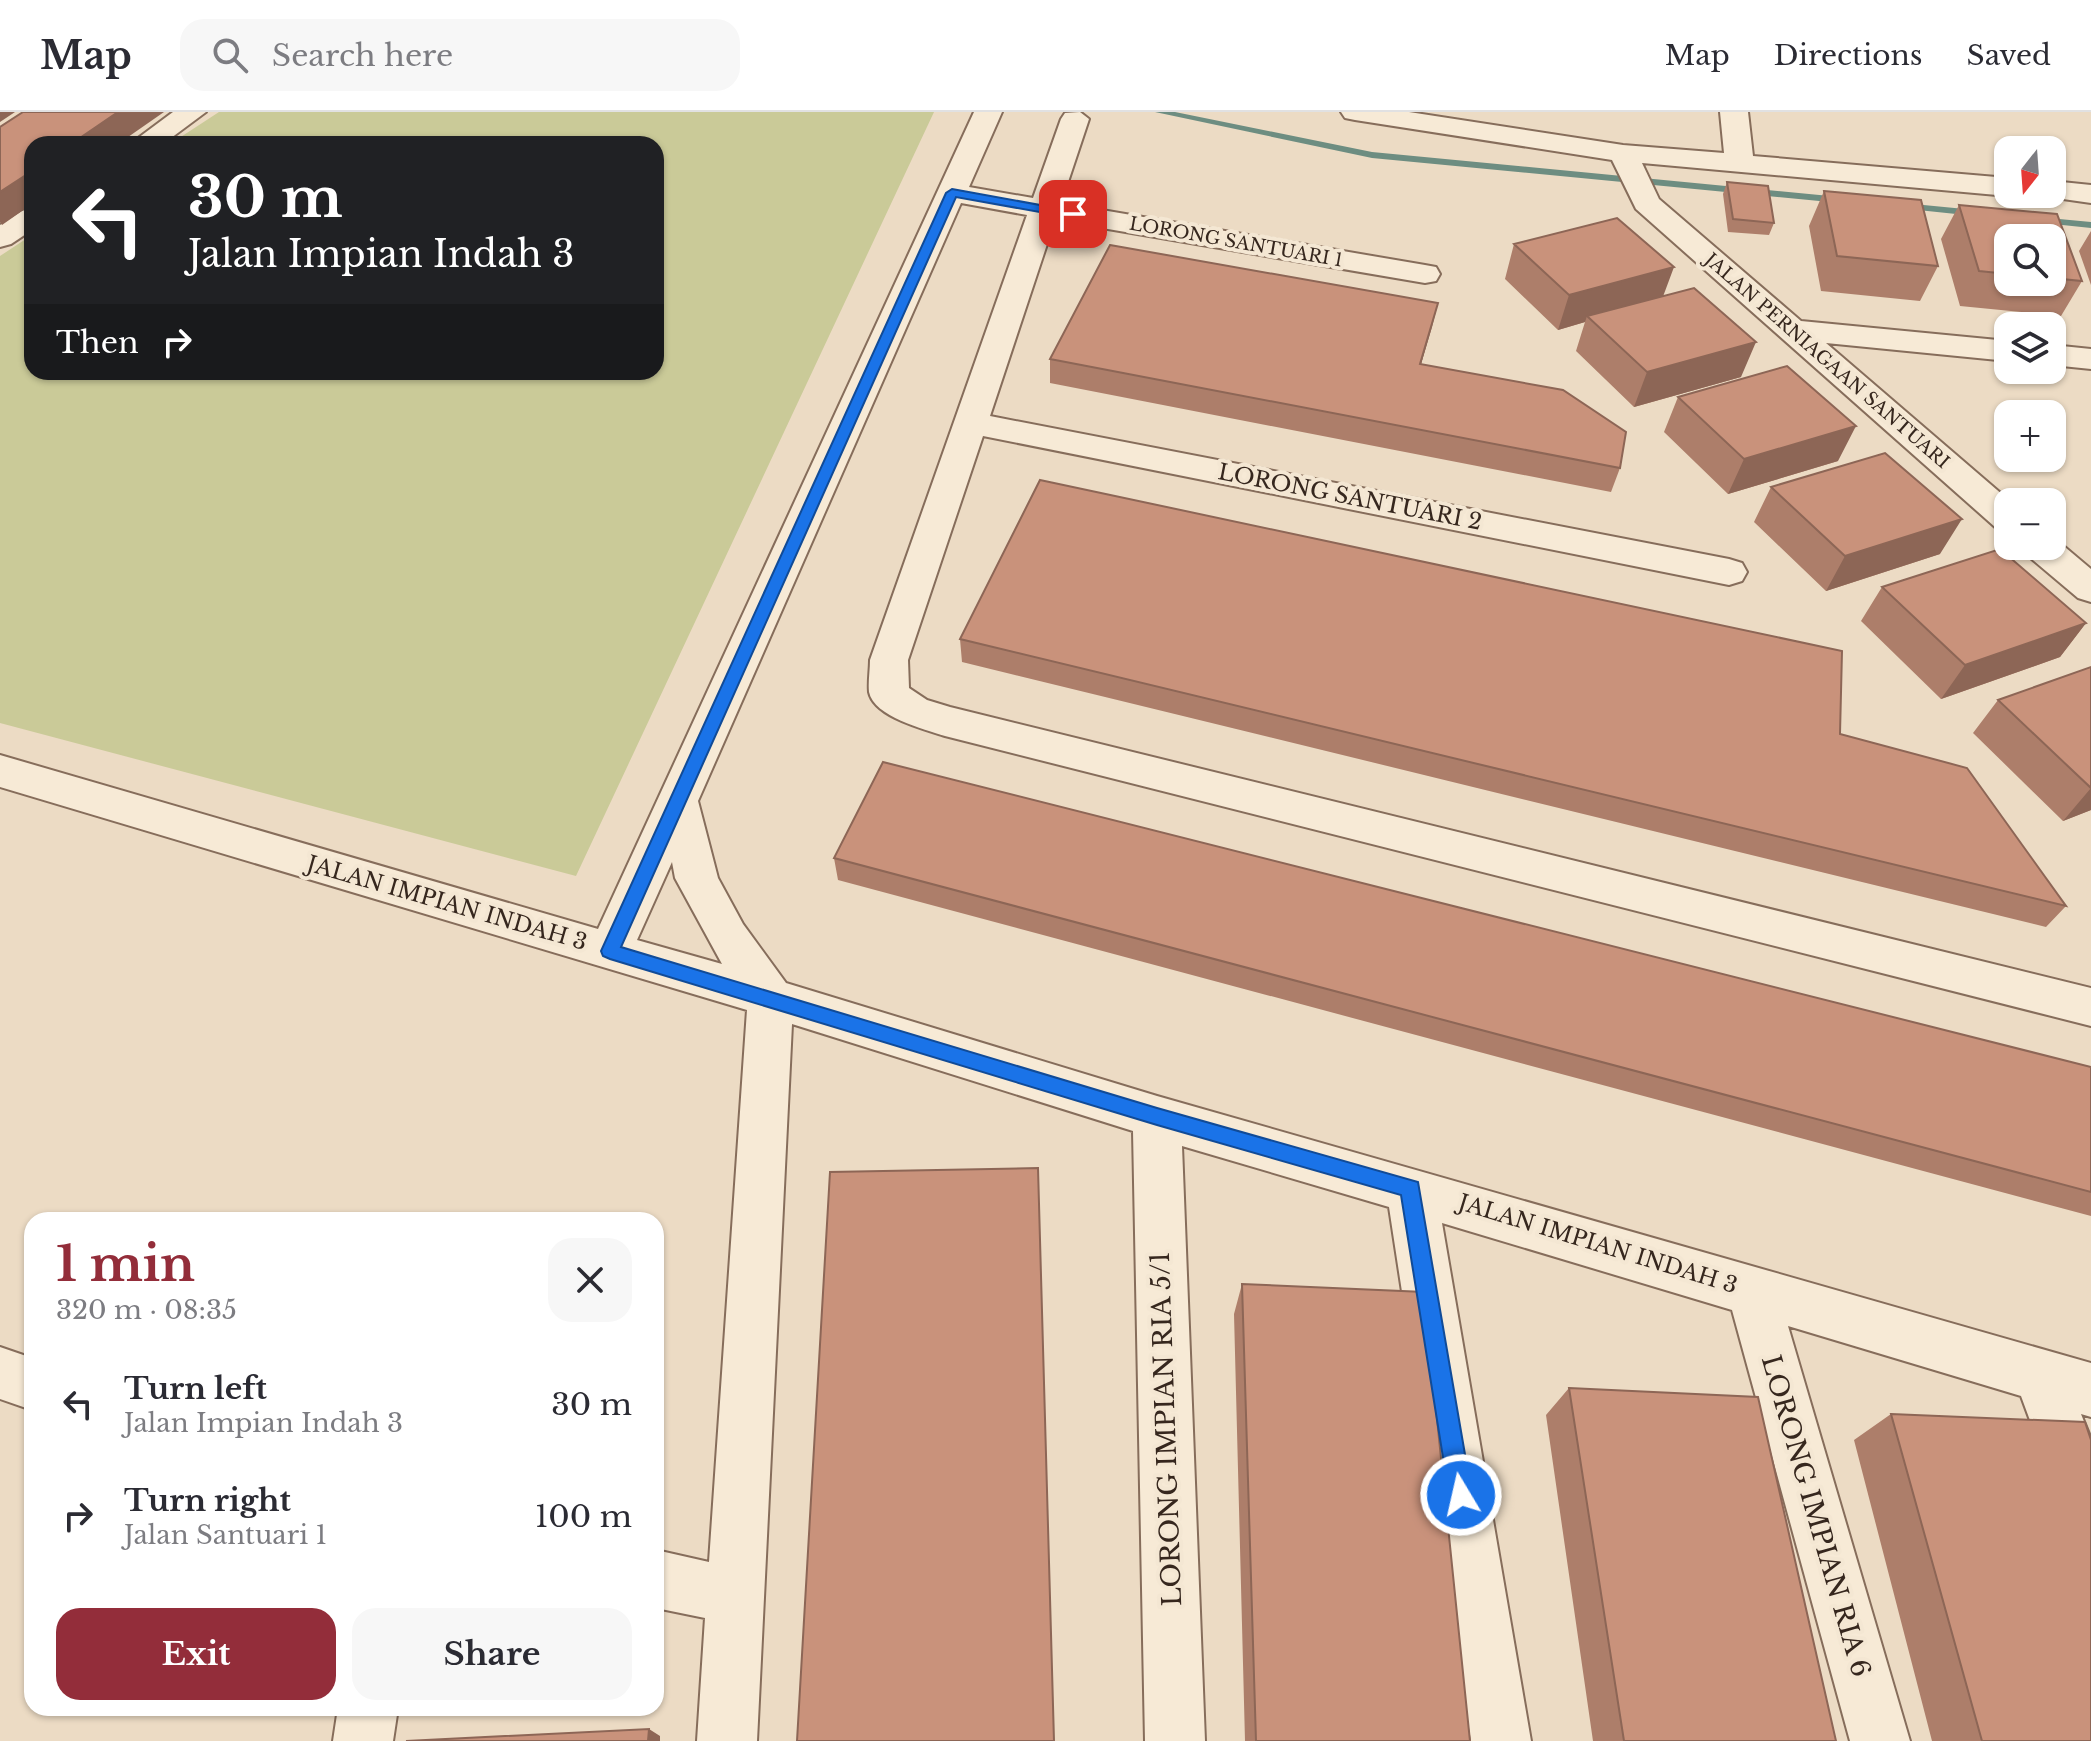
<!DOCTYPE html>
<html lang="en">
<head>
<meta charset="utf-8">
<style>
  :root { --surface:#fff; --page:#f7f7f7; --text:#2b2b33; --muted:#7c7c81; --line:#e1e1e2; --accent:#932d3a }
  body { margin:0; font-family:"Libre Baskerville",serif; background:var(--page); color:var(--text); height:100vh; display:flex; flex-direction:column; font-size:30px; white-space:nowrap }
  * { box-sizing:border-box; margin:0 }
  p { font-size:26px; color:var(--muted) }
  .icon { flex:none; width:44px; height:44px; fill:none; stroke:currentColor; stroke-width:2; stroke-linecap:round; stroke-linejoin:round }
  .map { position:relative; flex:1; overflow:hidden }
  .side { position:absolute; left:24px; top:1100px; width:640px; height:504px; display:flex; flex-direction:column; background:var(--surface); border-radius:24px; box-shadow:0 2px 6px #0004 }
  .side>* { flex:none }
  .banner { position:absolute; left:24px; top:24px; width:640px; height:244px; border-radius:24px; box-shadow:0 2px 6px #0004; background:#202124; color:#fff; overflow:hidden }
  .needle { width:52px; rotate:197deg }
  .tools { position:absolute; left:1994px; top:24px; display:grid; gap:16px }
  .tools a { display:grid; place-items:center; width:72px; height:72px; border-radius:16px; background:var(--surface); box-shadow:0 2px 6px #0004; font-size:40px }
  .pin { position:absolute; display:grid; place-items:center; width:68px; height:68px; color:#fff; margin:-34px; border-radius:16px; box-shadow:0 4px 12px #0006 }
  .me { position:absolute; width:88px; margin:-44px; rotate:351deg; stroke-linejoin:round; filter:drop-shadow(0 0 6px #0008) }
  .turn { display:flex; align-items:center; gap:28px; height:168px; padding:0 32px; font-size:36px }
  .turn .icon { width:104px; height:104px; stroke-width:2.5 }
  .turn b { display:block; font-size:56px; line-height:68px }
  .then { display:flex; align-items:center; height:76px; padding:0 32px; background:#0003; gap:16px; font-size:30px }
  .round { display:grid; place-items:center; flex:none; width:84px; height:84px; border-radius:24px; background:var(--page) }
  .summary { display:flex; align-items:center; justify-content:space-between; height:136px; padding:0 32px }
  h1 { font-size:48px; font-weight:800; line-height:60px; color:var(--accent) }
  .primary-button { display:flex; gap:16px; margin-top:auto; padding:16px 32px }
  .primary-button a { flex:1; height:92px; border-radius:24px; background:var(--accent); color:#fff; font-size:32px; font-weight:800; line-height:92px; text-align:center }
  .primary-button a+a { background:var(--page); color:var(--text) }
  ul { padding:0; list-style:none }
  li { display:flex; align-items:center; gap:24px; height:112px; padding:0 32px }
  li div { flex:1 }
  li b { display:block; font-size:30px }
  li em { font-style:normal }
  header { display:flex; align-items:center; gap:48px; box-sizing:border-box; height:112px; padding:0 40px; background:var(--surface); border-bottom:2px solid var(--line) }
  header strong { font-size:38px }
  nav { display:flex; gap:44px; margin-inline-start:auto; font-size:28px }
  .search { width:560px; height:72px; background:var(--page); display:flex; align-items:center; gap:20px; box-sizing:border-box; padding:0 28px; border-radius:24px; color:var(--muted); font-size:30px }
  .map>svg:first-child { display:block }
  .green { fill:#caca98 }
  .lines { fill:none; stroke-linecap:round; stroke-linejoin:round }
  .stream { fill:#6d8d81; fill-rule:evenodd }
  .minor-casing { stroke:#866d5b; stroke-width:4 }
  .minor { fill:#f7ead6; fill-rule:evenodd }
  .wall { fill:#ad7e6a; fill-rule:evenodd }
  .shaded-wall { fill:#8d6656 }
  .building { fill:#c9927b; stroke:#8d6656; stroke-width:2 }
  .route { fill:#1a73e8; stroke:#114b97; stroke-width:2 }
  .labels { text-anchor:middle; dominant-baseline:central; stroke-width:8; stroke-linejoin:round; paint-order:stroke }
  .far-street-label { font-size:18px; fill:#36271e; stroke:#f4e7d3 }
  .street-label { font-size:22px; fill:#36271e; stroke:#f4e7d3 }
  .near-street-label { font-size:26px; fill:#36271e; stroke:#f4e7d3 }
</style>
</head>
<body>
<header>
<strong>Map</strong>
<div class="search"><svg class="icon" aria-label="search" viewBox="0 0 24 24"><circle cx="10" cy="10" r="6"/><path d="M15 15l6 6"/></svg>Search here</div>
<nav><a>Map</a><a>Directions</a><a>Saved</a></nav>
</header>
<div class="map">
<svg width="2091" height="1629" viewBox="0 0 2091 1629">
  <rect width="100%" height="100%" fill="#ecdbc4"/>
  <path class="green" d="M219,0h715l-358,764 -576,-153v-467l32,-21v137h624v-228h-486z"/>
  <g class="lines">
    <path class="stream" d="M1155,0h20l197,40 468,45 5,3 -5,3 -468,-45z
      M1903,91l72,7 5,3 -5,3 -76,-8v-4z
      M2038,105l53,5v6l-57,-6v-4z"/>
    <g class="minor-casing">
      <path id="minor" d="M173,0h33l-43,32h-33z
        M974,0h28l-33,75 64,11 28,-79 4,-6 15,-1 9,7 -28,84 364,62 11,2 4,7 -4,7 -11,2 -370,-63 -65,196 739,143 13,4 5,9 -5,9 -13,4 -746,-149 -75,224 1,28 18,12 23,7 1141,281v38l-1146,-290c-21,-7 -71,-19 -76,-44 -1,-10 1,-22 1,-32l157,-445 -66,-12 -263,598 20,77 25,46 43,59 371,113 934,267v54l-10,-3 10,25v101l-20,-8 -50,-136 -233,-70 122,415h-60l-118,-431 -290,-87 89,518h-60l-82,-534 -207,-61 23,595h-60l-12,-610 -341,-107 -35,717h-60l8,-123 -49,-10v-58l53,12 38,-552 -747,-223v-32l598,174zM672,750l3,16 47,86 -85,-24z
        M1341,0h68l214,33 101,8 -4,-41h28l5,44 255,22v16h7l-7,2 -366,-33 17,36 142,122 207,20v20l-182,-18 185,159h-3v29l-13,-4 -359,-318 -24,-49 -257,-40 -10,-2z
        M2052,69l39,4v18l-49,-7 -2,-2h12z
        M32,96v22l-21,14 -11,3v-22l22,-14z
        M2052,233l39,4v20l-39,-4z
        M2053,425l38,32v33l-13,-4 -51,-43 -5,-9h30z
        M0,1235l32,11v52l-32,-11z
        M338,1596h60l-5,33h-60z"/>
    </g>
    <use href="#minor" class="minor"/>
  </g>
  <path class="wall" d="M1727,70l47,41 -5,12 -41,-3 -5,-38z
    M1824,79l114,75 -18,35 -99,-10 -12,-65z
    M1959,93l98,9 25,67 -21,35 -101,-10 -19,-67zM2008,126h44v44h-44z
    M2091,119v54l-12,-34z
    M1514,132l149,52 78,81 -107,30 -58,-56 9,-29 -27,8 -53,-51z
    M1438,191l-17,61 199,104 -9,24 -561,-109v-24z
    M1678,285l160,64 -110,33 -64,-62z
    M1771,375l169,67 -114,37 -72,-69z
    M1882,475l204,36 -26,34 -119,42 -80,-78z
    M960,527l880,95 226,172 -20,21 -1084,-265z
    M2091,555v143l-28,11 -90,-88 25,-33z
    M834,746l1257,209v149l-1253,-336z
    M1242,1172l228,457h-225l-11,-427z
    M1569,1276l267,353h-243l-47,-326z
    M1891,1302l200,327h-159l-78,-301z"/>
  <path class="shaded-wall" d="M0,0h15l-15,10z
    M118,0h46l-46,32h-47z
    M32,59v33l-30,21 -2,-3v-30z
    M1674,155l-13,35 -74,14 -2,6 -27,8 11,-35z
    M1438,191l-6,24 -18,61 6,-24z
    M1756,230l-15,35 -107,30 13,-35z
    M1856,314l-18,35 -110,33 16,-35z
    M1962,407l-22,35 -114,37 19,-35z
    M2086,511l-26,34 -119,42 24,-34z
    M2091,676v22l-28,11z
    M649,1617l11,7v5h-12z"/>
  <path class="building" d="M23,0h95l-47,32h-39v27l-32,21v-65z
    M1727,70l41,4 6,37 -41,-4z
    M1824,79l97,9 17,66 -101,-10z
    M1959,93l98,9 25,67 -30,-3v-40h-44v36l-29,-3z
    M1617,106l57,49 -105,28 -55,-51z
    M1110,133l328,58 -18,61 143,26 63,42 -6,36 -570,-109z
    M1694,176l62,54 -109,30 -60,-56z
    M1787,254l69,60 -112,33 -66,-62z
    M1885,341l77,66 -117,37 -74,-69z
    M1040,368l802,171 -2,83 127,34 99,138 -1106,-267z
    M2000,437l86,74 -121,42 -83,-78z
    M2091,555v121l-93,-88z
    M883,650l1208,305v125l-1257,-334z
    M1038,1056l16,573h-257l33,-569z
    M1242,1172l182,8 46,449h-214z
    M1569,1276l189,9 78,344h-212z
    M1891,1302l194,8 6,18v301h-109z
    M649,1617l-1,12h-242z"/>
  <path class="route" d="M952,77l121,22 6,3 -6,4 -117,-21 -335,750 536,161 261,74 54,313 -3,9 -8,3 -9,-3 -3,-9 -48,-300 -244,-70 -547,-166 -7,-3 -2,-5 345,-758z"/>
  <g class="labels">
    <g class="far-street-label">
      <text transform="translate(1236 130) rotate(10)">LORONG SANTUARI 1</text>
      <text transform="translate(1827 249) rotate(41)">JALAN PERNIAGAAN SANTUARI</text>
    </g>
    <g class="street-label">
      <text transform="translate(1350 385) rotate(11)">LORONG SANTUARI 2</text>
      <text transform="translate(447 791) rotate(16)">JALAN IMPIAN INDAH 3</text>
      <text transform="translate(1598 1132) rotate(17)">JALAN IMPIAN INDAH 3</text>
    </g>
    <g class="near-street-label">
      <text transform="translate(1166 1317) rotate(-92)">LORONG IMPIAN RIA 5/1</text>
      <text transform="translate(1816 1404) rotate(74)">LORONG IMPIAN RIA 6</text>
    </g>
  </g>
</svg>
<div class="tools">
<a><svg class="needle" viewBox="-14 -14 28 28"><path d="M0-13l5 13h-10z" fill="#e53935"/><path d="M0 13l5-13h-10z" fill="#7c7c81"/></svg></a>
<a><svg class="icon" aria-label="search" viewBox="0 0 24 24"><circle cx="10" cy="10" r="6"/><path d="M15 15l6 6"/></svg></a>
<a><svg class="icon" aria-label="layers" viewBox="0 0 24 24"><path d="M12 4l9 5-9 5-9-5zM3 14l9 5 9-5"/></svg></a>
<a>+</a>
<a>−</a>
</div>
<div class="pin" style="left:1073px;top:102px;background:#d93025"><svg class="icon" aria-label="arrive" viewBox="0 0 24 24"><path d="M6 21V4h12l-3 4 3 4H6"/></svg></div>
<svg class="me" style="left:1461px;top:1383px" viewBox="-20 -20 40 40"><circle r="17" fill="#1a73e8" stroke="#fff" stroke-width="3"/><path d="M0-11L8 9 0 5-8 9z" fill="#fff"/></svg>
<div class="banner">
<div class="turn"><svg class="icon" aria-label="left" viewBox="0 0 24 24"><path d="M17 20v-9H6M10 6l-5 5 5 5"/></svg><div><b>30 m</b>Jalan Impian Indah 3</div></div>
<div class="then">Then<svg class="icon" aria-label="right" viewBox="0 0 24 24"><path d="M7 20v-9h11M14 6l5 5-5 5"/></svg></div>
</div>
<section class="side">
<div class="summary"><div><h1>1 min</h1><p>320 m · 08:35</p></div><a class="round"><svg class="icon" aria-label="close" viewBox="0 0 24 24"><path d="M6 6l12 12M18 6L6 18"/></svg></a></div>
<ul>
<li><svg class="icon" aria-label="left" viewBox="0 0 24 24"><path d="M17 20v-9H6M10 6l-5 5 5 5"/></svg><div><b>Turn left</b><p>Jalan Impian Indah 3</p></div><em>30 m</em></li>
<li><svg class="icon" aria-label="right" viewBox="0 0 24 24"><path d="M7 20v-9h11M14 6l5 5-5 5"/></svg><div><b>Turn right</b><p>Jalan Santuari 1</p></div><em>100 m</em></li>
</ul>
<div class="primary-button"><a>Exit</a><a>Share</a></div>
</section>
</div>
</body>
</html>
